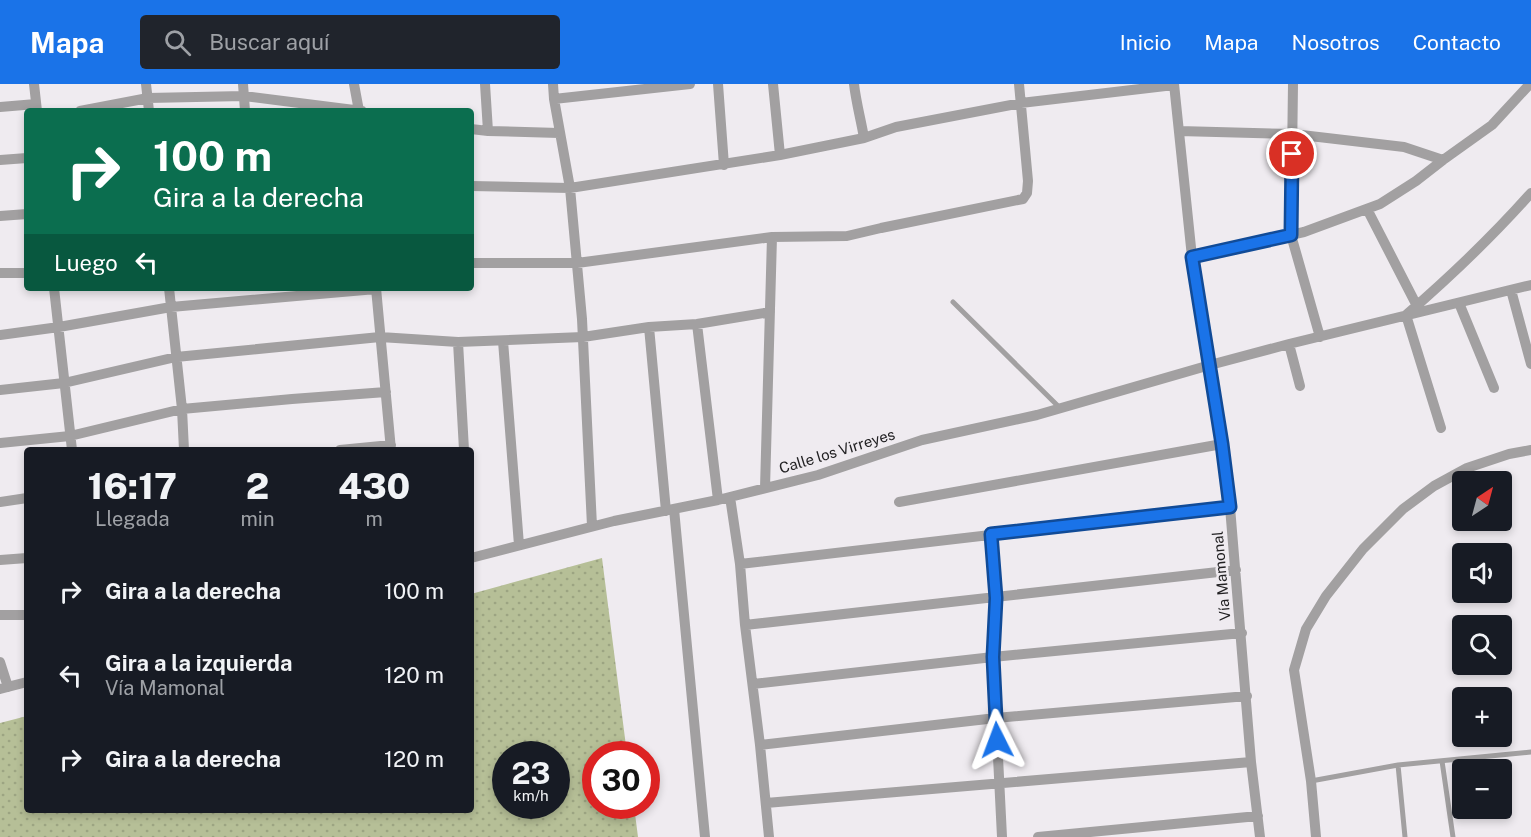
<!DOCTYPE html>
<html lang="es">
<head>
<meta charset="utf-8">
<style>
  :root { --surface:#171b24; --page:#20242c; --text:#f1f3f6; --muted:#9ea1a6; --accent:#1a73e8 }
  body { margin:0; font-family:"Public Sans",sans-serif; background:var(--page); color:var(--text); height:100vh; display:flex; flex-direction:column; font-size:22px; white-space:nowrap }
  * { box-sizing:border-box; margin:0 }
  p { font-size:20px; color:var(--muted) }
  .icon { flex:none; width:33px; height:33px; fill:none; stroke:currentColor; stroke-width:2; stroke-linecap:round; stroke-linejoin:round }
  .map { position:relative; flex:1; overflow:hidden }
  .drawer { position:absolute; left:24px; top:363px; width:450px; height:366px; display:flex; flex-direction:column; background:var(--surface); border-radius:6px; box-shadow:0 3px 9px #0003 }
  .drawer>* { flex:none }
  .banner { position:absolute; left:24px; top:24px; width:450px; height:183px; border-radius:6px; box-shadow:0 3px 9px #0003; background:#0b6e4f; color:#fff; overflow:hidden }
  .needle { width:39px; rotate:36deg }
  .tools { position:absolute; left:1452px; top:387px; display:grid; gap:12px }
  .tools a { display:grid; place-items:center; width:60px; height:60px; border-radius:6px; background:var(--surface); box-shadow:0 3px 9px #0003; font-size:30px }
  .speed { position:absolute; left:492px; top:657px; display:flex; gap:12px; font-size:30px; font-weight:700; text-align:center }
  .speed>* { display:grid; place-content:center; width:78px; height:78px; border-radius:50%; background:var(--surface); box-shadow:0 3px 9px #0003; line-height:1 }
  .speed small { font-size:15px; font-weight:400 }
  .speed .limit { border:9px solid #d22; background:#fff; color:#111 }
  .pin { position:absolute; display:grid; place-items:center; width:51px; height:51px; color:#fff; margin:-26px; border:3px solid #fff; border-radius:50%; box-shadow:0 2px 6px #0007 }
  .me { position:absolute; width:66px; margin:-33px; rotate:357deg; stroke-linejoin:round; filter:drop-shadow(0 0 4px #0008) }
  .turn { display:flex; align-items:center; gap:21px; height:126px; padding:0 30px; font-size:27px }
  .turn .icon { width:78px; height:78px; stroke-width:2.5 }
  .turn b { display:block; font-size:42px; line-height:51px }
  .then { display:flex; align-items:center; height:57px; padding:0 30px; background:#0003; gap:12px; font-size:22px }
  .eta { display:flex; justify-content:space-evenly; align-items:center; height:102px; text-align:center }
  .eta b { font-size:36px; font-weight:800; line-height:42px }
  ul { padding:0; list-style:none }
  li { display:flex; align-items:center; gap:18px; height:84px; padding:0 30px }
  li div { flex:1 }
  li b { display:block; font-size:22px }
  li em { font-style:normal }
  header { display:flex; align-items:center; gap:36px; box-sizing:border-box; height:84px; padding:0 30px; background:var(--accent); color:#fff }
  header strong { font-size:28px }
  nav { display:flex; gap:33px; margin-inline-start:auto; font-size:21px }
  .search { width:420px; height:54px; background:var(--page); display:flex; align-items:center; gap:15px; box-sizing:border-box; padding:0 21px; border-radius:6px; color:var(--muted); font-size:22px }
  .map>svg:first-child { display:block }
  .grass { fill:url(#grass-dots); fill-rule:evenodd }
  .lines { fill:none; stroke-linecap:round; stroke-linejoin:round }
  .service { stroke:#a2a0a1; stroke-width:5 }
  .minor { stroke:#a2a0a1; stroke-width:10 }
  .route-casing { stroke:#114b97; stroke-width:15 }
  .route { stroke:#1a73e8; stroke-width:10 }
  .labels { text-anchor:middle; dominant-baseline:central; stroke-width:5; stroke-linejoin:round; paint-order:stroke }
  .street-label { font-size:15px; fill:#222123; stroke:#efebf0 }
</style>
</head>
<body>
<header>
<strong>Mapa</strong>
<div class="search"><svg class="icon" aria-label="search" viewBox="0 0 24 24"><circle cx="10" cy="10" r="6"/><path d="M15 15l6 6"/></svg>Buscar aquí</div>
<nav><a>Inicio</a><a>Mapa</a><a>Nosotros</a><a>Contacto</a></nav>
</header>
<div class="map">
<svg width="1531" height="753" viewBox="0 0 1531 753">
  <defs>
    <pattern id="grass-dots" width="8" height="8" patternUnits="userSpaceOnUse" patternTransform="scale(1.5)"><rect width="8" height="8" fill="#b6bf97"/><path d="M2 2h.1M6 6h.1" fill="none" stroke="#9ca482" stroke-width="1.8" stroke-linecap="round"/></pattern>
  </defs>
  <rect width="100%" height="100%" fill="#efebf0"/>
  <path class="grass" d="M602,474l25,196h-31v52h38l4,31h-638v-114l27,-7v94h444v-216zM506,670h50v52h-50z"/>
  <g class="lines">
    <path class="service" d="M953,218l106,105
      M1442,677l11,76
      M1398,681l7,72
      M1311,697l87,-16 133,-13"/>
    <path class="minor" d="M34,0l3,27
      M146,0l3,27
      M243,0l2,27
      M354,0l5,27
      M485,0l3,47
      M553,0l1,15 16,89 12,131 10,207
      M718,0l6,81
      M773,0l7,71
      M854,0c2,18 7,36 10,54
      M1174,0l18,173 30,187 8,63 21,255 9,75
      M1293,0l-2,151 29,102
      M554,15l136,-15
      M0,23l36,-3
      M80,27l68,-13 96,-2 118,15
      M471,45l17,2 71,2
      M1179,47l114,3 111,13 39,13
      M0,76l27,-2
      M471,102l99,2 210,-33 84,-17 32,-11 125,-24 153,-18
      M1367,125l50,97
      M0,132l27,-2
      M1192,173l112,-25 76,-28 36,-23 27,-21 49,-35 37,-40
      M471,179h106l195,-26 75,-1 34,-8 142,-29 4,-6 1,-12 -9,-97
      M0,189h27
      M54,204l18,162
      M169,204l13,121 2,41
      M376,204l15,162
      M1511,206l20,74
      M1459,219l35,85
      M697,240l21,176
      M649,243l17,184
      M0,251l59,-8 112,-20 205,-18
      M503,257l16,204
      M458,258l6,108
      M1289,260l11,42
      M0,306l64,-7 112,-26 204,-20 78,5 125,-5 66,-10 48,-3 73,-12
      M1441,344l-35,-113c45,-39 86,-78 125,-122
      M0,359l70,-7 112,-27 110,-10 94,-7
      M340,366l51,-5
      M765,404l7,-251
      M730,413l10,67 5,61 15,120 9,92
      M0,418l27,-4
      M899,418l323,-58
      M674,425l31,328
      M991,450l5,64 -3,59 9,180
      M471,474l143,-37 104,-21 100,-25 104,-35 115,-25 173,-50 79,-21 242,-59
      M0,476l27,-2
      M740,480l490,-57
      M0,531h27
      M745,541l491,-55
      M0,578l8,25
      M753,600l240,-27 249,-24
      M0,605l27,-7
      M760,661l236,-27 251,-22
      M766,719l485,-41
      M1038,753l220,-21
      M1316,753l-5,-56 -17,-111 12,-41 20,-33 37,-47 40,-40 31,-23 33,-18 42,-14 22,-4"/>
  </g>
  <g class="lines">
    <g class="route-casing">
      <path id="route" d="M997,656l-4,-83 3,-59 -5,-64 239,-27 -8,-63 -30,-187 99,-22 1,-81"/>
    </g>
    <use href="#route" class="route"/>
  </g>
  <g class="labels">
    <g class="street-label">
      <text transform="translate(837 367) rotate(-17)">Calle los Virreyes</text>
      <text transform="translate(1221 492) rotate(-95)">Vía Mamonal</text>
    </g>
  </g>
</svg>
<div class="tools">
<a><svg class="needle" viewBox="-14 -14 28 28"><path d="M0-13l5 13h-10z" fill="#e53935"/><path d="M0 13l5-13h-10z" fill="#9ea1a6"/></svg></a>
<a><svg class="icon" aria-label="sound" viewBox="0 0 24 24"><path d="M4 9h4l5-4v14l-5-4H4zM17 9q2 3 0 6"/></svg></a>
<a><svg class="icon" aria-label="search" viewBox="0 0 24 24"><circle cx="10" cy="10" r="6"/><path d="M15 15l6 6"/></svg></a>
<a>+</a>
<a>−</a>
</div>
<div class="speed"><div>23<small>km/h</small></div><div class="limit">30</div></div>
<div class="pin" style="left:1292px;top:70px;background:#d93025"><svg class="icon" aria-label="arrive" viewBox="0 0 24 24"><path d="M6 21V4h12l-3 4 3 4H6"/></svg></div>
<svg class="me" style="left:997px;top:656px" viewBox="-20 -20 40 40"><path d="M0-17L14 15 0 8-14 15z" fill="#1a73e8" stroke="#fff" stroke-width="4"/></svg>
<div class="banner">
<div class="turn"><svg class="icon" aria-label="right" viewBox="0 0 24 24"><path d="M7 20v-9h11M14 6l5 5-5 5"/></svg><div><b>100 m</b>Gira a la derecha</div></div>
<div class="then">Luego<svg class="icon" aria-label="left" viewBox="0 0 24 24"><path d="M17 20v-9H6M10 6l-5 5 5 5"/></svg></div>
</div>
<section class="drawer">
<div class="eta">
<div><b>16:17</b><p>Llegada</p></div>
<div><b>2</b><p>min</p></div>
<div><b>430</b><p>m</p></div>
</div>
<ul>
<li><svg class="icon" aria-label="right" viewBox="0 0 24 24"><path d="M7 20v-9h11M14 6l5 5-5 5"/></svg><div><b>Gira a la derecha</b></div><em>100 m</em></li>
<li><svg class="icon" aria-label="left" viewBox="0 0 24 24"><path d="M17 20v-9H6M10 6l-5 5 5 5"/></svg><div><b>Gira a la izquierda</b><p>Vía Mamonal</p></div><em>120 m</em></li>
<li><svg class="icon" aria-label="right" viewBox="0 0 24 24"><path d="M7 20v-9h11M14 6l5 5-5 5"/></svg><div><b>Gira a la derecha</b></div><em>120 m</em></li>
</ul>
</section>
</div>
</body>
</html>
